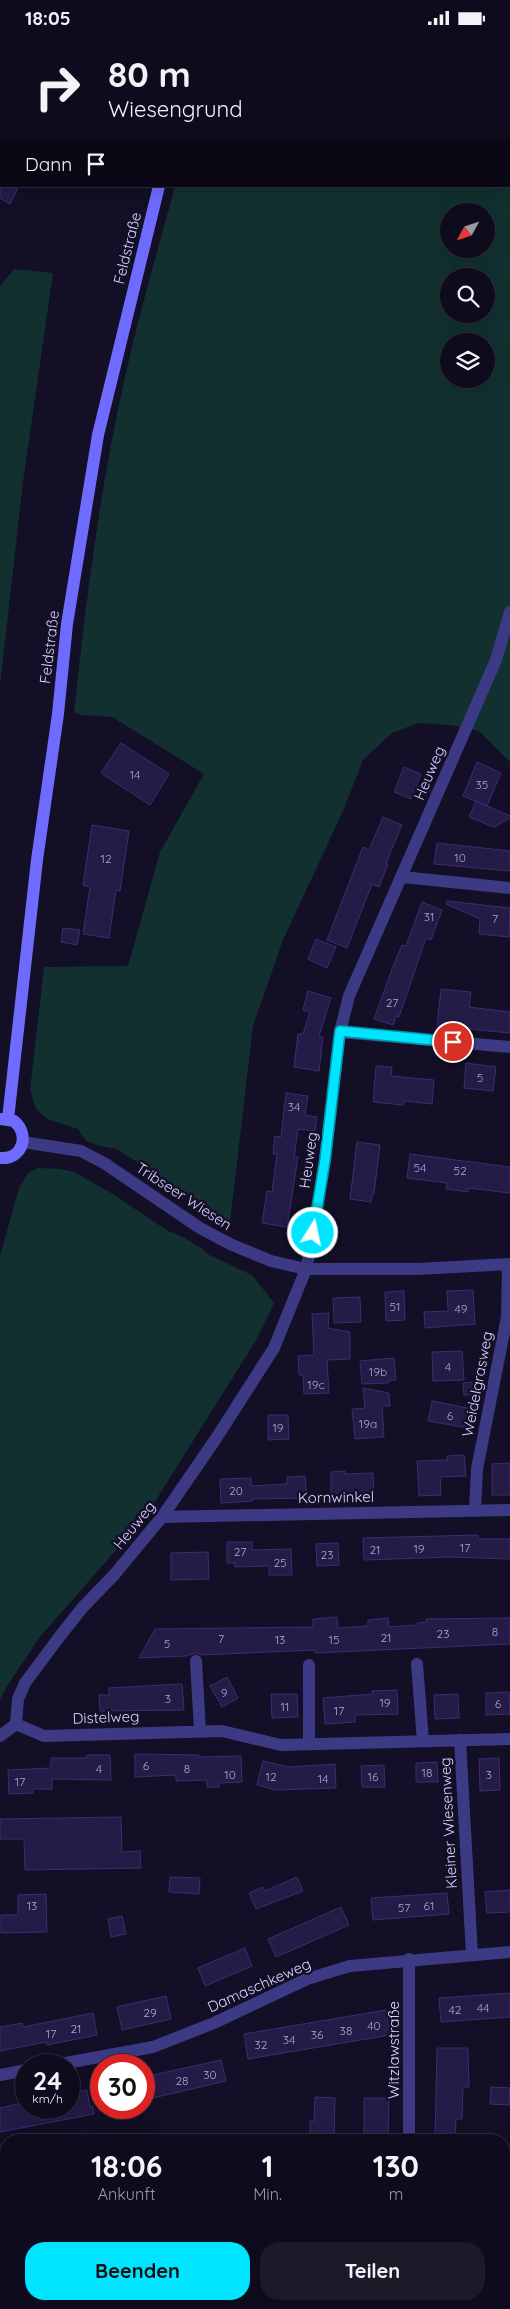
<!DOCTYPE html>
<html lang="de">
<head>
<meta charset="utf-8">
<style>
  :root { --surface:#0e0b1c; --page:#1c1929; --text:#f1f3f6; --muted:#9b9ba3; --line:#2e2b3b; --accent:#00e5ff }
  body { margin:0; font-family:Quicksand,sans-serif; background:var(--page); color:var(--text); height:100vh; display:flex; flex-direction:column; font-size:19px; white-space:nowrap }
  * { box-sizing:border-box; margin:0 }
  p { font-size:16px; color:var(--muted) }
  .icon { flex:none; width:28px; height:28px; fill:none; stroke:currentColor; stroke-width:2; stroke-linecap:round; stroke-linejoin:round }
  .map { position:relative; flex:1; overflow:hidden }
  .panel { position:absolute; left:0px; top:2099px; width:510px; height:176px; display:flex; flex-direction:column; background:var(--surface); border-radius:20px 20px 0 0; box-shadow:0 5px 20px #0002,0 0 0 1px var(--line) }
  .panel>* { flex:none }
  .top-card { position:absolute; left:0px; top:0px; width:510px; height:152px; box-shadow:0 5px 20px #0002,0 0 0 1px var(--line); background:#0e0b1c; color:var(--text); overflow:hidden }
  .needle { width:32px; rotate:230deg }
  .buttons { position:absolute; left:440px; top:168px; display:grid; gap:10px }
  .buttons a { display:grid; place-items:center; width:55px; height:55px; border-radius:50%; background:var(--surface); box-shadow:0 5px 20px #0002,0 0 0 1px var(--line); font-size:25px }
  .speed { position:absolute; left:15px; top:2019px; display:flex; gap:10px; font-size:25px; font-weight:700; text-align:center }
  .speed>* { display:grid; place-content:center; width:65px; height:65px; border-radius:50%; background:var(--surface); box-shadow:0 5px 20px #0002,0 0 0 1px var(--line); line-height:1 }
  .speed small { font-size:12px; font-weight:400 }
  .speed .limit { border:8px solid #d22; background:#fff; color:#111 }
  .pin { position:absolute; display:grid; place-items:center; width:42px; height:42px; color:#fff; margin:-21px; border:2px solid #fff; border-radius:50%; box-shadow:0 1px 5px #0007 }
  .me { position:absolute; width:55px; margin:-28px; rotate:10deg; stroke-linejoin:round; filter:drop-shadow(0 0 4px #0008) }
  .turn { display:flex; align-items:center; gap:18px; height:105px; padding:0 25px; font-size:22px }
  .turn .icon { width:65px; height:65px; stroke-width:2.5 }
  .turn b { display:block; font-size:35px; line-height:42px }
  .then { display:flex; align-items:center; height:48px; padding:0 25px; background:#0003; gap:10px; font-size:19px }
  .eta { display:flex; justify-content:space-evenly; align-items:center; height:85px; text-align:center }
  .eta b { font-size:30px; font-weight:700; line-height:35px }
  .cta { display:flex; gap:10px; margin-top:auto; padding:10px 25px }
  .cta a { flex:1; height:58px; border-radius:20px; background:var(--accent); color:#111; font-size:20px; font-weight:700; line-height:58px; text-align:center }
  .cta a+a { background:var(--page); color:var(--text) }
  .status { display:flex; justify-content:space-between; align-items:center; height:35px; padding:0 25px; background:var(--surface); direction:ltr }
  .status svg { height:14px; fill:currentColor }
  .map>svg:first-child { display:block }
  .green { fill:#12302f; fill-rule:evenodd }
  .building { fill:#241b47; stroke:#3b2d73 }
  .lines { fill:none; stroke-linecap:round; stroke-linejoin:round }
  .street { stroke:#3d3a85; stroke-width:12 }
  .secondary { stroke:#6f6bff; stroke-width:12 }
  .highway { stroke:#ff4fa3; stroke-width:15 }
  .route-casing { stroke:#0095a6; stroke-width:12 }
  .route { stroke:#00e5ff; stroke-width:9 }
  .labels { text-anchor:middle; dominant-baseline:central; stroke-width:5; stroke-linejoin:round; paint-order:stroke }
  .number-label { font-size:12px; fill:#aca6d1 }
  .street-label { font-size:15px; fill:#d9d4ff; stroke:#130f26 }
</style>
</head>
<body>
<div class="status"><b>18:05</b><svg viewBox="0 0 49 12"><path d="M0 12V9h3v3zM5 12V6h3v6zM10 12V3h3v9zM15 12V0h3v12zM26 1h20v11H26zM47 4h2v5h-2z"/></svg></div>
<div class="map">
<svg width="510" height="2274" viewBox="0 0 510 2274">
  <rect width="100%" height="100%" fill="#130f26"/>
  <path class="green" d="M0,0h86l-85,1v102z
    M211,0h183l-183,1z
    M421,0h89v727l-31,-31 -28,-6 -33,-2 -26,10 -29,27 -20,51 -60,129 -30,86 -23,196 -113,-73 -17,-3 -14,-5 -8,-12 -31,-10 -11,-10 -6,-19 14,-123 84,-1 32,-114 44,-78 -92,-57 -31,-2 -7,-3c12,-112 26,-225 51,-335 14,-64 33,-127 50,-191h334v-150zM449,176h37v38h-37zM449,241h37v38h-37zM449,306h37v38h-37z
    M14,234l39,4 -30,209 -23,204v-400z
    M38,1133l22,1 14,3 37,21 57,38 13,5 20,12 8,7 43,20 22,28 -17,36 -111,177 -106,121 -33,49 -7,14v-444l19,-68 9,-15z"/>
  <path class="building" d="M0,151h19l-9,18 -10,-6z
    M121,708l48,31 -19,31 -49,-32z
    M477,727l24,11 -14,33 -24,-10z
    M404,732l17,7 -10,25 -17,-7z
    M476,766l34,15v2l-16,9 -25,-10z
    M383,782l19,8 -16,38 2,1 -9,23 -7,-3 -25,64 -20,-8 36,-93 6,3z
    M92,790l37,6 -9,60 -4,-1 -7,48 -26,-4 7,-47 -7,-2z
    M437,808l73,8v20l-76,-7z
    M447,866l63,7 -1,29 -30,-3 1,-15 -34,-15z
    M422,867l20,8 -11,30 -5,-2 -27,79 -3,-1 -3,9 -19,-6 20,-55 8,-19 4,1z
    M63,893l17,2 -3,15 -16,-3z
    M316,904l20,8 -9,21 -19,-9z
    M441,954l30,3 -2,15 41,5v21l-73,-7z
    M308,956l23,7 -12,38 4,1 -4,34 -25,-4 4,-33h5l7,-22 -7,-2z
    M466,1028l30,4 -3,24 -29,-3z
    M376,1031l16,1 -1,9 43,4 -2,24 -28,-3 -1,4 -30,-3z
    M286,1058l22,3 -3,19 12,2 -2,14 -17,-2 -4,28h4l-11,70 -25,-4 5,-32 5,1 5,-38h-4l2,-18 6,1z
    M357,1107l23,3 -6,49h-2l-1,8 -21,-3z
    M410,1119l100,13v26l-42,-5v4l-22,-3 1,-6 -40,-5z
    M473,1255l2,34 -50,4 -1,-16 24,-1 -1,-20z
    M404,1256l1,29 -19,1 -1,-29z
    M360,1262l1,25 -27,1 -1,-25z
    M329,1278l-1,15 22,4v27l-23,1 2,33 -25,1 -1,-19h-4l-1,-19 16,-1 -2,-41z
    M462,1316l2,29 -31,1 -1,-29z
    M394,1323l2,22 -8,1v2l-26,1 -2,-23z
    M477,1347l1,12 -14,1 -1,-12z
    M363,1353l26,5 1,13h-8l2,31 -29,2 -3,-30 13,-1z
    M432,1366l40,8 -4,19 -40,-7z
    M268,1380h20l1,24 -21,1z
    M464,1420l2,21 -26,1 1,18 -22,1 -2,-35 31,-1 -1,-4z
    M510,1428v32h-18v-31z
    M345,1436v3l28,-1 1,25 -28,1v-5h-15v-22z
    M305,1441l2,22 -55,1v2l-31,2 -1,-24 31,-1v8l36,-2v-7z
    M478,1500v4h32v20l-59,-2 -87,3 -1,-22z
    M227,1507h25v8l39,-1 1,26h-23v-9l-34,1v-4h-8z
    M338,1508l1,22 -22,1 -1,-22z
    M208,1517l1,27 -38,1v-27z
    M337,1582l1,11 30,-2v-6l20,-2 1,9 28,-2v-2l9,-1v-3l84,-1v26l-195,9 -1,-3 -113,5 -5,-2 -10,3 -47,2 16,-29 158,-2v-8z
    M227,1642l11,21 -16,9 -12,-21z
    M182,1649l2,26 -84,1 -1,-16h10v-7z
    M397,1655l1,24 -43,1v7l-30,2 -2,-26 50,-4 -1,-3z
    M509,1657l1,22 -24,1v-22z
    M271,1659h26l1,23 -26,1z
    M458,1659l1,24 -24,1 -1,-24z
    M135,1719l64,1v2l42,-1 1,26 -23,1v4h-12v-7l-31,1v-6l-41,2z
    M87,1720h23l1,25 -59,-1v10h-19v4l-24,1 -1,-24 43,-2v-10h36z
    M499,1723l1,32 -20,1 -1,-32z
    M263,1726l26,6 46,-3 1,24 -60,2 -19,-5z
    M437,1727l1,20h-22v-19z
    M384,1730l1,22h-23l-1,-21z
    M121,1782l1,35 18,-1 1,17 -116,2 -1,-31h-24v-20z
    M170,1842l30,1 -1,16 -30,-2z
    M297,1842l6,14 -47,18 -7,-16 14,-6 2,4z
    M510,1855v22l-23,1 -2,-21z
    M447,1858l2,21 -76,6 -2,-22z
    M46,1859l1,38 -46,1v-18h17v-20z
    M341,1872l8,18 -73,32 -8,-18z
    M122,1881l4,18 -15,3 -3,-18z
    M245,1913l7,18 -47,20 -7,-18z
    M510,1958v24l-69,5 -2,-24z
    M166,1961l5,23 -49,11 -5,-23z
    M386,1975l4,25 -142,24 -4,-25z
    M93,1978l4,22 -50,10 -1,-3 -46,9v-24l22,-4 1,4z
    M437,2013h31l1,39h-6l-1,32h-6l-1,21h-20z
    M221,2025l5,21 -82,19v-23z
    M491,2052l19,1 -1,17 -19,-1z
    M87,2055l3,17h3l1,7 -94,18v-24l26,-6v5h43v-13z
    M315,2062l20,1 -1,42h-24v-19h4z
    M364,2063h25l-1,42h-24z"/>
  <g class="lines">
    <path class="street" d="M402,842l108,11
      M340,997l170,15
      M23,1107l58,9 23,12 96,65 30,16 41,17 35,8h111l93,-5
      M475,1475l2,-41 30,-152 1,-52
      M162,1482l348,-7
      M196,1626l4,70
      M417,1629l6,77
      M309,1630v78
      M16,1689l28,12 178,-5 59,14 229,-6
      M0,1701l16,-12 2,-25 7,-16 35,-47 23,-29 31,-32 48,-58 53,-77 59,-92 32,-79 4,-18 15,-91 15,-128 9,-36 147,-336 14,-48
      M460,1705l12,215
      M409,1924v181
      M55,2030l98,-18 61,-24 93,-44 43,-13 160,-14
      M0,2040l26,-5
      M396,2274l1,-5"/>
    <path class="secondary" d="M195,1l1,-1
      M0,1084l14,2c16,13 9,39 -14,37
      M8,1084l29,-259 21,-146 9,-90 31,-189 61,-249"/>
    <path class="highway" d="M411,1l1,-1"/>
  </g>
  <g class="lines">
    <g class="route-casing">
      <path id="route" d="M313,1198l12,-73 15,-129 113,11"/>
    </g>
    <use href="#route" class="route"/>
  </g>
  <g class="labels">
    <g class="number-label">
      <text x="135" y="739">14</text>
      <text x="482" y="749">35</text>
      <text x="460" y="822">10</text>
      <text x="106" y="823">12</text>
      <text x="429" y="881">31</text>
      <text x="495" y="883">7</text>
      <text x="392" y="967">27</text>
      <text x="480" y="1042">5</text>
      <text x="294" y="1071">34</text>
      <text x="420" y="1132">54</text>
      <text x="460" y="1135">52</text>
      <text x="395" y="1271">51</text>
      <text x="461" y="1273">49</text>
      <text x="448" y="1331">4</text>
      <text x="378" y="1336">19b</text>
      <text x="316" y="1349">19c</text>
      <text x="450" y="1380">6</text>
      <text x="368" y="1388">19a</text>
      <text x="278" y="1392">19</text>
      <text x="236" y="1455">20</text>
      <text x="465" y="1512">17</text>
      <text x="419" y="1513">19</text>
      <text x="375" y="1514">21</text>
      <text x="240" y="1516">27</text>
      <text x="327" y="1519">23</text>
      <text x="280" y="1527">25</text>
      <text x="495" y="1596">8</text>
      <text x="443" y="1598">23</text>
      <text x="386" y="1602">21</text>
      <text x="221" y="1603">7</text>
      <text x="280" y="1604">13</text>
      <text x="334" y="1604">15</text>
      <text x="167" y="1608">5</text>
      <text x="224" y="1657">9</text>
      <text x="168" y="1663">3</text>
      <text x="385" y="1667">19</text>
      <text x="498" y="1668">6</text>
      <text x="285" y="1671">11</text>
      <text x="339" y="1675">17</text>
      <text x="146" y="1730">6</text>
      <text x="99" y="1733">4</text>
      <text x="187" y="1733">8</text>
      <text x="427" y="1737">18</text>
      <text x="230" y="1739">10</text>
      <text x="489" y="1739">3</text>
      <text x="271" y="1741">12</text>
      <text x="373" y="1741">16</text>
      <text x="323" y="1743">14</text>
      <text x="20" y="1746">17</text>
      <text x="32" y="1870">13</text>
      <text x="429" y="1870">61</text>
      <text x="404" y="1872">57</text>
      <text x="483" y="1972">44</text>
      <text x="455" y="1974">42</text>
      <text x="150" y="1977">29</text>
      <text x="374" y="1990">40</text>
      <text x="76" y="1993">21</text>
      <text x="346" y="1995">38</text>
      <text x="51" y="1998">17</text>
      <text x="317" y="1999">36</text>
      <text x="289" y="2004">34</text>
      <text x="261" y="2009">32</text>
      <text x="210" y="2039">30</text>
      <text x="182" y="2045">28</text>
    </g>
    <g class="street-label">
      <text transform="translate(127 213) rotate(-76)">Feldstraße</text>
      <text transform="translate(49 612) rotate(-83)">Feldstraße</text>
      <text transform="translate(429 738) rotate(-67)">Heuweg</text>
      <text transform="translate(308 1125) rotate(-82)">Heuweg</text>
      <text transform="translate(184 1161) rotate(33)">Tribseer Wiesen</text>
      <text transform="translate(477 1349) rotate(-79)">Weidelgrasweg</text>
      <text transform="translate(336 1462) rotate(-1)">Kornwinkel</text>
      <text transform="translate(134 1490) rotate(-51)">Heuweg</text>
      <text transform="translate(106 1682) rotate(-2)">Distelweg</text>
      <text transform="translate(448 1788) rotate(-93)">Kleiner Wiesenweg</text>
      <text transform="translate(259 1950) rotate(-24)">Damaschkeweg</text>
      <text transform="translate(393 2015) rotate(-90)">Witzlawstraße</text>
    </g>
  </g>
</svg>
<div class="buttons">
<a><svg class="needle" viewBox="-14 -14 28 28"><path d="M0-13l5 13h-10z" fill="#e53935"/><path d="M0 13l5-13h-10z" fill="#9b9ba3"/></svg></a>
<a><svg class="icon" aria-label="search" viewBox="0 0 24 24"><circle cx="10" cy="10" r="6"/><path d="M15 15l6 6"/></svg></a>
<a><svg class="icon" aria-label="layers" viewBox="0 0 24 24"><path d="M12 4l9 5-9 5-9-5zM3 14l9 5 9-5"/></svg></a>
</div>
<div class="speed"><div>24<small>km/h</small></div><div class="limit">30</div></div>
<div class="pin" style="left:453px;top:1007px;background:#d93025"><svg class="icon" aria-label="arrive" viewBox="0 0 24 24"><path d="M6 21V4h12l-3 4 3 4H6"/></svg></div>
<svg class="me" style="left:313px;top:1198px" viewBox="-20 -20 40 40"><circle r="17" fill="#00e5ff" stroke="#fff" stroke-width="3"/><path d="M0-11L8 9 0 5-8 9z" fill="#fff"/></svg>
<div class="top-card">
<div class="turn"><svg class="icon" aria-label="right" viewBox="0 0 24 24"><path d="M7 20v-9h11M14 6l5 5-5 5"/></svg><div><b>80 m</b>Wiesengrund</div></div>
<div class="then">Dann<svg class="icon" aria-label="arrive" viewBox="0 0 24 24"><path d="M6 21V4h12l-3 4 3 4H6"/></svg></div>
</div>
<section class="panel">
<div class="eta">
<div><b>18:06</b><p>Ankunft</p></div>
<div><b>1</b><p>Min.</p></div>
<div><b>130</b><p>m</p></div>
</div>
<div class="cta"><a>Beenden</a><a>Teilen</a></div>
</section>
</div>
</body>
</html>
